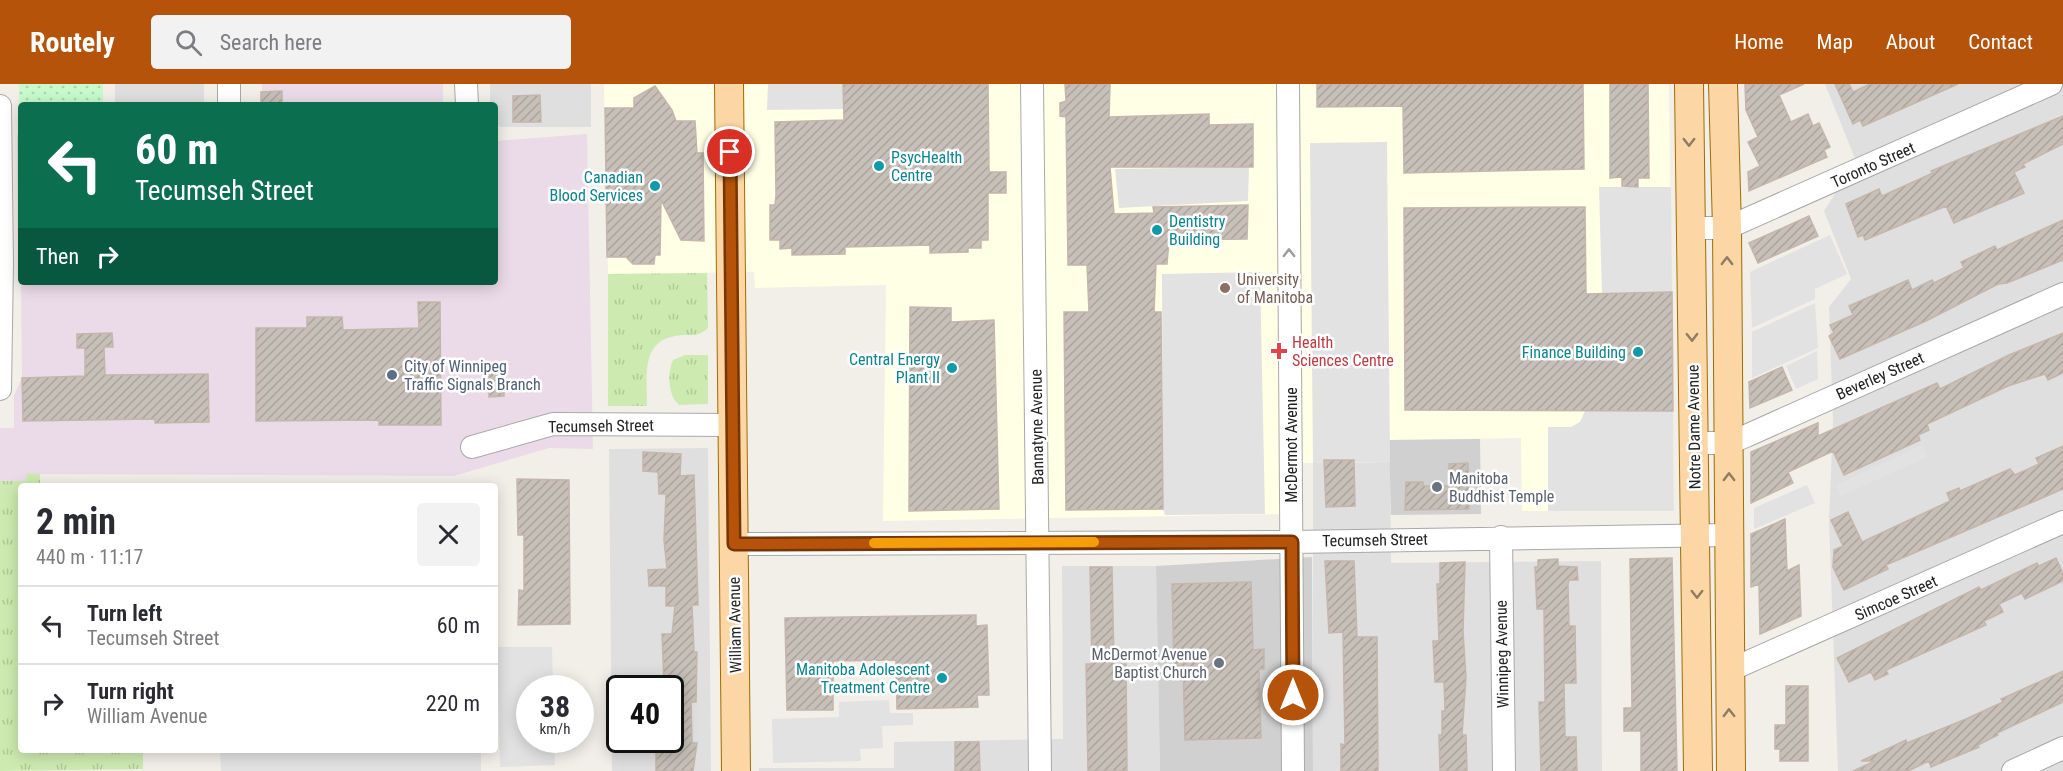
<!DOCTYPE html>
<html lang="en">
<head>
<meta charset="utf-8">
<style>
  :root { --surface:#fff; --page:#f2f2f3; --text:#2b2b33; --muted:#7c7c81; --line:#e1e1e2; --accent:#b45309 }
  body { margin:0; font-family:"Roboto Condensed",sans-serif; background:var(--page); color:var(--text); height:100vh; display:flex; flex-direction:column; font-size:22px; white-space:nowrap }
  * { box-sizing:border-box; margin:0 }
  p { font-size:20px; color:var(--muted) }
  .icon { flex:none; width:33px; height:33px; fill:none; stroke:currentColor; stroke-width:2; stroke-linecap:round; stroke-linejoin:round }
  .map { position:relative; flex:1; overflow:hidden }
  .details { position:absolute; left:18px; top:399px; width:480px; height:270px; display:flex; flex-direction:column; background:var(--surface); border-radius:6px; box-shadow:0 3px 15px #0003 }
  .details>* { flex:none }
  .banner { position:absolute; left:18px; top:18px; width:480px; height:183px; border-radius:6px; box-shadow:0 3px 15px #0003; background:#0b6e4f; color:#fff; overflow:hidden }
  .speed { position:absolute; left:516px; top:591px; display:flex; gap:12px; font-size:30px; font-weight:700; text-align:center }
  .speed>* { display:grid; place-content:center; width:78px; height:78px; border-radius:50%; background:var(--surface); box-shadow:0 3px 15px #0003; line-height:1 }
  .speed small { font-size:15px; font-weight:400 }
  .speed .limit { border:3px solid #111; border-radius:9px; background:#fff; color:#111 }
  .pin { position:absolute; display:grid; place-items:center; width:51px; height:51px; color:#fff; margin:-26px; border:3px solid #fff; border-radius:50%; box-shadow:0 2px 6px #0007 }
  .me { position:absolute; width:66px; margin:-33px; rotate:0deg; stroke-linejoin:round; filter:drop-shadow(0 0 4px #0008) }
  .turn { display:flex; align-items:center; gap:21px; height:126px; padding:0 18px; font-size:27px }
  .turn .icon { width:78px; height:78px; stroke-width:2.5 }
  .turn b { display:block; font-size:42px; line-height:51px }
  .then { display:flex; align-items:center; height:57px; padding:0 18px; background:#0003; gap:12px; font-size:22px }
  .round { display:grid; place-items:center; flex:none; width:63px; height:63px; border-radius:6px; background:var(--page) }
  .headline { display:flex; align-items:center; justify-content:space-between; height:102px; padding:0 18px }
  h1 { font-size:36px; font-weight:700; line-height:45px }
  ul { padding:0; list-style:none }
  li { display:flex; align-items:center; gap:18px; height:78px; padding:0 18px; border-top:2px solid var(--line) }
  li div { flex:1 }
  li b { display:block; font-size:22px }
  li em { font-style:normal }
  header { display:flex; align-items:center; gap:36px; box-sizing:border-box; height:84px; padding:0 30px; background:var(--accent); color:#fff }
  header strong { font-size:28px }
  nav { display:flex; gap:33px; margin-inline-start:auto; font-size:21px }
  .search { width:420px; height:54px; background:var(--page); display:flex; align-items:center; gap:15px; box-sizing:border-box; padding:0 21px; border-radius:6px; color:var(--muted); font-size:22px }
  .map>svg:first-child { display:block }
  .residential { fill:#e0dfdf; fill-rule:evenodd }
  .industrial { fill:#ebdbe8 }
  .education { fill:#ffffe5 }
  .religious { fill:#d0d0d0 }
  .grass { fill:url(#grass-tufts) }
  .park { fill:url(#park-dots) }
  .parking { fill:#e2e2e2 }
  .building { fill:url(#building-hatch); stroke:#c4b6ab; stroke-width:1.5 }
  .lines { fill:none; stroke-linecap:round; stroke-linejoin:round }
  .minor-casing { stroke:#a9a9a9; stroke-width:24 }
  .major-casing { stroke:#a06b00; stroke-width:30 }
  .minor { stroke:#fff; stroke-width:22 }
  .major { stroke:#fcd6a4; stroke-width:28 }
  .oneway { stroke:#8f7c63 }
  .oneway2 { stroke:#9c9c9c }
  .route-casing { stroke:#753606; stroke-width:15 }
  .route { stroke:#b45309; stroke-width:10 }
  .slow { stroke:#f59e0b; stroke-width:10 }
  .culture-dot { fill:#0f9aa8; stroke:#fff; stroke-width:2 }
  .education-dot { fill:#8d6e63; stroke:#fff; stroke-width:2 }
  .health-dot { fill:#e0444e; stroke:#fff; stroke-width:2 }
  .service-dot { fill:#5c6f8a; stroke:#fff; stroke-width:2 }
  .worship-dot { fill:#6b7280; stroke:#fff; stroke-width:2 }
  .labels { text-anchor:middle; dominant-baseline:central; stroke-width:5; stroke-linejoin:round; paint-order:stroke }
  .culture-label { font-size:16px; fill:#0d838f; stroke:#fff; text-anchor:end }
  .street-label { font-size:16px; fill:#222; stroke:#fff }
  .education-label { font-size:16px; fill:#785e54; stroke:#fff; text-anchor:start }
  .health-label { font-size:16px; fill:#be3a42; stroke:#fff; text-anchor:start }
  .service-label { font-size:16px; fill:#4e5e75; stroke:#fff; text-anchor:start }
  .worship-label { font-size:16px; fill:#5b616d; stroke:#fff; text-anchor:start }
</style>
</head>
<body>
<header>
<strong>Routely</strong>
<div class="search"><svg class="icon" aria-label="search" viewBox="0 0 24 24"><circle cx="10" cy="10" r="6"/><path d="M15 15l6 6"/></svg>Search here</div>
<nav><a>Home</a><a>Map</a><a>About</a><a>Contact</a></nav>
</header>
<div class="map">
<svg width="2063" height="687" viewBox="0 0 2063 687">
  <defs>
    <pattern id="grass-tufts" width="24" height="20" patternUnits="userSpaceOnUse" patternTransform="scale(1.5)"><rect width="24" height="20" fill="#cdebb0"/><path d="M3 7l-1-3M5 7V3M7 7l1-3M15 17l-1-3M17 17v-4M19 17l1-3" fill="none" stroke="#b0c997"/></pattern>
    <pattern id="park-dots" width="8" height="8" patternUnits="userSpaceOnUse" patternTransform="scale(1.5)"><rect width="8" height="8" fill="#c8facc"/><path d="M2 2h.1M6 6h.1" fill="none" stroke="#acd6af" stroke-width="1.8" stroke-linecap="round"/></pattern>
    <pattern id="building-hatch" width="6" height="6" patternUnits="userSpaceOnUse" patternTransform="scale(1.5)"><rect width="6" height="6" fill="#c7bfb8"/><path d="M-1 1l2-2M0 6l6-6M5 7l2-2" fill="none" stroke="#aba49e"/></pattern>
  </defs>
  <rect width="100%" height="100%" fill="#f2efe9"/>
  <path class="residential" d="M115,0h89v21h-89z
    M490,0h101v43h-91l-5,-6v-16h-5z
    M1825,0h238v687h-225l-9,-250 4,-99 -4,-115 22,-28 -27,-68 32,-50z
    M17,51h4v107h-3z
    M708,364l3,323h-99l-3,-322zM620,604h50v52h-50z
    M1390,378l1,101 210,-2 1,210h-289v-308z
    M1062,482h94l4,205h-401v-3h135v-26l169,-3z"/>
  <path class="industrial" d="M262,0h181v21h-181z
    M587,50l6,315 -44,-1 -95,28 -427,-2v12h-6v264l-21,21v-343h14v-33l8,-17 -1,-98 474,2v-141z"/>
  <path class="education" d="M604,0h1065l5,427h-152l-1,-73 -132,2 1,22 -100,1v51l-407,7 3,-236 -131,3 -1,-16 -146,2z"/>
  <path class="religious" d="M1480,355l1,75 -90,1 -2,-75z
    M1312,473l1,214h-153l-4,-205z"/>
  <path class="grass" d="M707,189l1,55c-7,7 -13,7 -22,7 -46,1 -39,36 -39,71h-39v-132z
    M708,271v49l-29,1c-11,-9 -12,-32 -6,-45l12,-5z
    M27,389l13,1v12h-19v264h122v19l-143,2v-290h26z"/>
  <path class="park" d="M19,0h84v21h-82l-2,27z"/>
  <path class="parking" d="M768,0h76v25l-77,1z
    M1387,58l3,320 -77,1 -3,-320z
    M1249,83l-1,34 -129,7 -4,-39z
    M1599,103h72l1,105 -70,2z
    M1830,151l17,39 -32,15v10l-63,29 -2,-56z
    M1260,188l5,242 -100,1 -2,-6 -1,-235z
    M1815,219l3,45 -66,30v-46z
    M1817,267l1,28 -22,10 -10,-23z
    M1586,325l87,2 1,100h-126v-84h23l9,-5z
    M1922,361l5,12 -86,39 -5,-11z
    M1807,401l8,18 -61,26v-21z
    M497,563h55l1,41h-23v52h24l1,25 -55,2z
    M889,616l1,13h23v12l-31,1 1,22 -23,1 1,12 -88,2 -1,-44 67,-2v-15z
    M220,666h261v21h-260z"/>
  <path class="building" d="M843,0h145l1,88h17v21h-18v47h-7v8h-13v4l-38,1v-8l-85,2v7l-53,1v-7l-12,1v-9h-10v-35h5l1,-10 -1,-73 69,-2z
    M1065,0h45l-1,33 100,-3v11l44,-1v43h-143l4,47 40,-1 -1,-6 95,-2 -1,34 -78,1 -2,24h-11l-2,48h7l2,197 -97,1 -2,-198h25l-2,-47h-19l-2,-148 -6,-1v-13l6,-2z
    M1317,0h266l1,85 -180,4 -1,-67 -86,1z
    M1610,0h38l1,94h-11v9l-16,-1v-9l-12,1z
    M1745,0h59l-25,11 12,27 17,-8 5,12 6,-3 11,24 -6,3 3,7 -78,34 -1,-19 12,-6 -12,-24 10,-5 -12,-27z
    M1835,0h14l4,8 17,-8h88l-95,42 -3,-6 -7,4z
    M655,2l17,24 4,11h19l2,32h6l1,88 -23,-1 -20,-40 -1,55h-5l-1,9h-21l-7,-7h-19l-2,-149h29v-10z
    M282,7v14h-21v-13z
    M540,11l1,27h-28v-26z
    M2063,32v28l-40,20 2,3 -11,5 10,21 -70,30 -8,-17 -81,34 -2,-5 -5,2 -12,-33 33,-15 3,7 51,-23 -2,-2z
    M1585,123l1,87 86,-2 1,119 -268,-1 -1,-202z
    M1809,132l9,20 -60,27 -9,-20z
    M2063,136v40l-56,23 -9,1 -72,37 -86,38 -11,-23 5,-3 -4,-8 23,-10 -4,-9 59,-26 4,10 20,-10 2,3 30,-15 -3,-6 34,-16 2,4z
    M418,218h22l1,123h-62v-5l-123,1v-93h51v-11h35l1,13 76,-2z
    M910,223l41,1v14l43,-2 5,189 -90,2z
    M112,249l1,14h-9l1,28 103,-1 1,48 -54,1v-4l-132,2 -1,-43 63,-2v-28h-8v-14z
    M2063,249v40l-15,7 -3,-6 -37,12 -81,38 2,6 -11,5 2,5 -76,35 -11,-24 -45,21 5,11 -42,20v-51l67,-29v13l119,-53 3,6 69,-34z
    M1782,283l10,23 -42,18 -1,-26z
    M489,286h14l1,26 -15,1z
    M2063,362v43l-177,76 2,4 -44,21 -11,-23 1,-17 9,-4 -12,-26 17,-8 14,30 88,-41 -3,-8 12,-5 1,3 50,-22 5,6 24,-11 -3,-6z
    M643,368l38,2 -1,22 14,-1 4,130h-6l2,47h3l-1,50h-5l1,41h5l-4,28h-37v-28h14v-55h-3v-4h-3l-2,-50h10l3,-28h-9v-20h-17l-1,-16 19,-1 -3,-29 2,-46h-7l-1,-22 -15,-1z
    M1324,376h30l1,46 -29,1z
    M1468,379l1,46 -64,1 1,-28h17v4h26v-22z
    M517,395l52,1 1,144 -52,1 1,-35 5,1v-56h-6z
    M1785,435l2,52 12,-6 2,51 -41,18 -1,-50 -8,3v-53z
    M1672,474l5,213h-36v-40h-17v-23h8l-2,-149z
    M2056,474l7,15v8l-38,18 -3,-6 -23,11 4,8 -19,9 2,4 -100,45 2,4 -13,6 -4,-8 -22,10 -12,-24 142,-71 2,3 56,-27 2,3z
    M1558,475v7l19,1 1,13h-9l-1,4 1,42h6l1,57h-12l1,54h11l1,34h-36l-2,-69h6l-1,-93h-7l-2,-42h3v-7z
    M1325,477h29l3,76h20l1,134h-37v-27l4,1 -2,-113 -14,1z
    M1465,478l-2,70 3,45 -4,58h4l1,36h-27l-1,-36h3v-24h3l-1,-29h-9l-2,-41h6l-2,-57h3v-21z
    M1090,483h22l2,97h12l1,107h-39l-2,-107h6z
    M1251,498l2,68 11,-1v20h-5l2,69 -76,2 -2,-74h-9l-2,-82z
    M976,531v11l11,-1 2,70h-12l1,12 -81,2 -1,-49 -63,1v49h-46l-2,-92z
    M2063,587v31l-66,31 1,2 -20,10 1,2 -48,20 -2,-6 -21,10h-55l22,-10h-14l45,-21 1,3 59,-24 37,-17 -2,-3z
    M1786,602h22v75h-28v-12h-5v-24h11z
    M955,658h24l1,29h-25z"/>
  <g class="lines">
    <g class="minor-casing">
      <path id="minor" d="M229,0v21
        M466,0l1,21
        M1032,0l8,687
        M1288,0l5,687
        M0,22l2,157 -2,126
        M1690,144h37l324,-144
        M1694,359h35l17,-7 317,-142
        M472,363l81,-23 180,1
        M1501,453l3,234
        M734,460l558,-2 437,-7
        M1728,587l335,-149
        M2013,687l50,-23"/>
    </g>
    <g class="major-casing">
      <path id="major" d="M729,0l7,687
        M1689,0l9,687
        M1723,0l4,144 4,543"/>
    </g>
    <use href="#minor" class="minor"/>
    <use href="#major" class="major"/>
  </g>
  <defs><path id="oneway-chevron" d="M-2-3.5L2.5 0L-2 3.5" fill="none" stroke-width="1.6" stroke-linecap="round" stroke-linejoin="round" transform="scale(1.5)"/></defs>
  <g class="oneway">
    <use href="#oneway-chevron" transform="translate(1689 58) rotate(90)"/>
    <use href="#oneway-chevron" transform="translate(1727 177) rotate(-90)"/>
    <use href="#oneway-chevron" transform="translate(1692 253) rotate(89)"/>
    <use href="#oneway-chevron" transform="translate(1729 393) rotate(-90)"/>
    <use href="#oneway-chevron" transform="translate(1697 510) rotate(90)"/>
    <use href="#oneway-chevron" transform="translate(1729 629) rotate(-91)"/>
  </g>
  <use class="oneway2" href="#oneway-chevron" transform="translate(1289 169) rotate(-90)"/>
  <g class="lines">
    <g class="route-casing">
      <path id="route" d="M730,68l4,392 558,-2 1,153"/>
    </g>
    <use href="#route" class="route"/>
    <path class="slow" d="M874,459l220,-1"/>
  </g>
  <g class="culture-dot">
    <circle cx="879" cy="82" r="6"/>
    <circle cx="655" cy="102" r="6"/>
    <circle cx="1157" cy="146" r="6"/>
    <circle cx="1638" cy="268" r="6"/>
    <circle cx="952" cy="284" r="6"/>
    <circle cx="942" cy="594" r="6"/>
  </g>
  <circle class="education-dot" cx="1225" cy="204" r="6"/>
  <path class="health-dot" d="M1276 258h6v6h6v6h-6v6h-6v-6h-6v-6h6z"/>
  <circle class="service-dot" cx="392" cy="291" r="6"/>
  <g class="worship-dot">
    <circle cx="1437" cy="403" r="6"/>
    <circle cx="1219" cy="579" r="6"/>
  </g>
  <g class="labels">
    <g class="culture-label">
      <text x="891" y="73" text-anchor="start">PsycHealth<tspan x="891" dy="18">Centre</tspan></text>
      <text x="643" y="93">Canadian<tspan x="643" dy="18">Blood Services</tspan></text>
      <text x="1169" y="137" text-anchor="start">Dentistry<tspan x="1169" dy="18">Building</tspan></text>
      <text x="1626" y="268">Finance Building</text>
      <text x="940" y="275">Central Energy<tspan x="940" dy="18">Plant II</tspan></text>
      <text x="930" y="585">Manitoba Adolescent<tspan x="930" dy="18">Treatment Centre</tspan></text>
    </g>
    <g class="street-label">
      <text transform="translate(1873 81) rotate(-24)">Toronto Street</text>
      <text transform="translate(1880 292) rotate(-24)">Beverley Street</text>
      <text transform="translate(601 342) rotate(-1)">Tecumseh Street</text>
      <text transform="translate(1037 343) rotate(-91)">Bannatyne Avenue</text>
      <text transform="translate(1694 343) rotate(-91)">Notre Dame Avenue</text>
      <text transform="translate(1291 361) rotate(-90)">McDermot Avenue</text>
      <text transform="translate(1375 456) rotate(-1)">Tecumseh Street</text>
      <text transform="translate(1896 514) rotate(-24)">Simcoe Street</text>
      <text transform="translate(735 541) rotate(-91)">William Avenue</text>
      <text transform="translate(1502 570) rotate(-91)">Winnipeg Avenue</text>
    </g>
    <g class="education-label">
      <text x="1237" y="195">University<tspan x="1237" dy="18">of Manitoba</tspan></text>
    </g>
    <g class="health-label">
      <text x="1292" y="258">Health<tspan x="1292" dy="18">Sciences Centre</tspan></text>
    </g>
    <g class="service-label">
      <text x="404" y="282">City of Winnipeg<tspan x="404" dy="18">Traffic Signals Branch</tspan></text>
    </g>
    <g class="worship-label">
      <text x="1449" y="394">Manitoba<tspan x="1449" dy="18">Buddhist Temple</tspan></text>
      <text x="1207" y="570" text-anchor="end">McDermot Avenue<tspan x="1207" dy="18">Baptist Church</tspan></text>
    </g>
  </g>
</svg>
<div class="speed"><div>38<small>km/h</small></div><div class="limit">40</div></div>
<div class="pin" style="left:730px;top:68px;background:#d93025"><svg class="icon" aria-label="arrive" viewBox="0 0 24 24"><path d="M6 21V4h12l-3 4 3 4H6"/></svg></div>
<svg class="me" style="left:1293px;top:611px" viewBox="-20 -20 40 40"><circle r="17" fill="#b45309" stroke="#fff" stroke-width="3"/><path d="M0-11L8 9 0 5-8 9z" fill="#fff"/></svg>
<div class="banner">
<div class="turn"><svg class="icon" aria-label="left" viewBox="0 0 24 24"><path d="M17 20v-9H6M10 6l-5 5 5 5"/></svg><div><b>60 m</b>Tecumseh Street</div></div>
<div class="then">Then<svg class="icon" aria-label="right" viewBox="0 0 24 24"><path d="M7 20v-9h11M14 6l5 5-5 5"/></svg></div>
</div>
<section class="details">
<div class="headline"><div><h1>2 min</h1><p>440 m · 11:17</p></div><a class="round"><svg class="icon" aria-label="close" viewBox="0 0 24 24"><path d="M6 6l12 12M18 6L6 18"/></svg></a></div>
<ul>
<li><svg class="icon" aria-label="left" viewBox="0 0 24 24"><path d="M17 20v-9H6M10 6l-5 5 5 5"/></svg><div><b>Turn left</b><p>Tecumseh Street</p></div><em>60 m</em></li>
<li><svg class="icon" aria-label="right" viewBox="0 0 24 24"><path d="M7 20v-9h11M14 6l5 5-5 5"/></svg><div><b>Turn right</b><p>William Avenue</p></div><em>220 m</em></li>
</ul>
</section>
</div>
</body>
</html>
